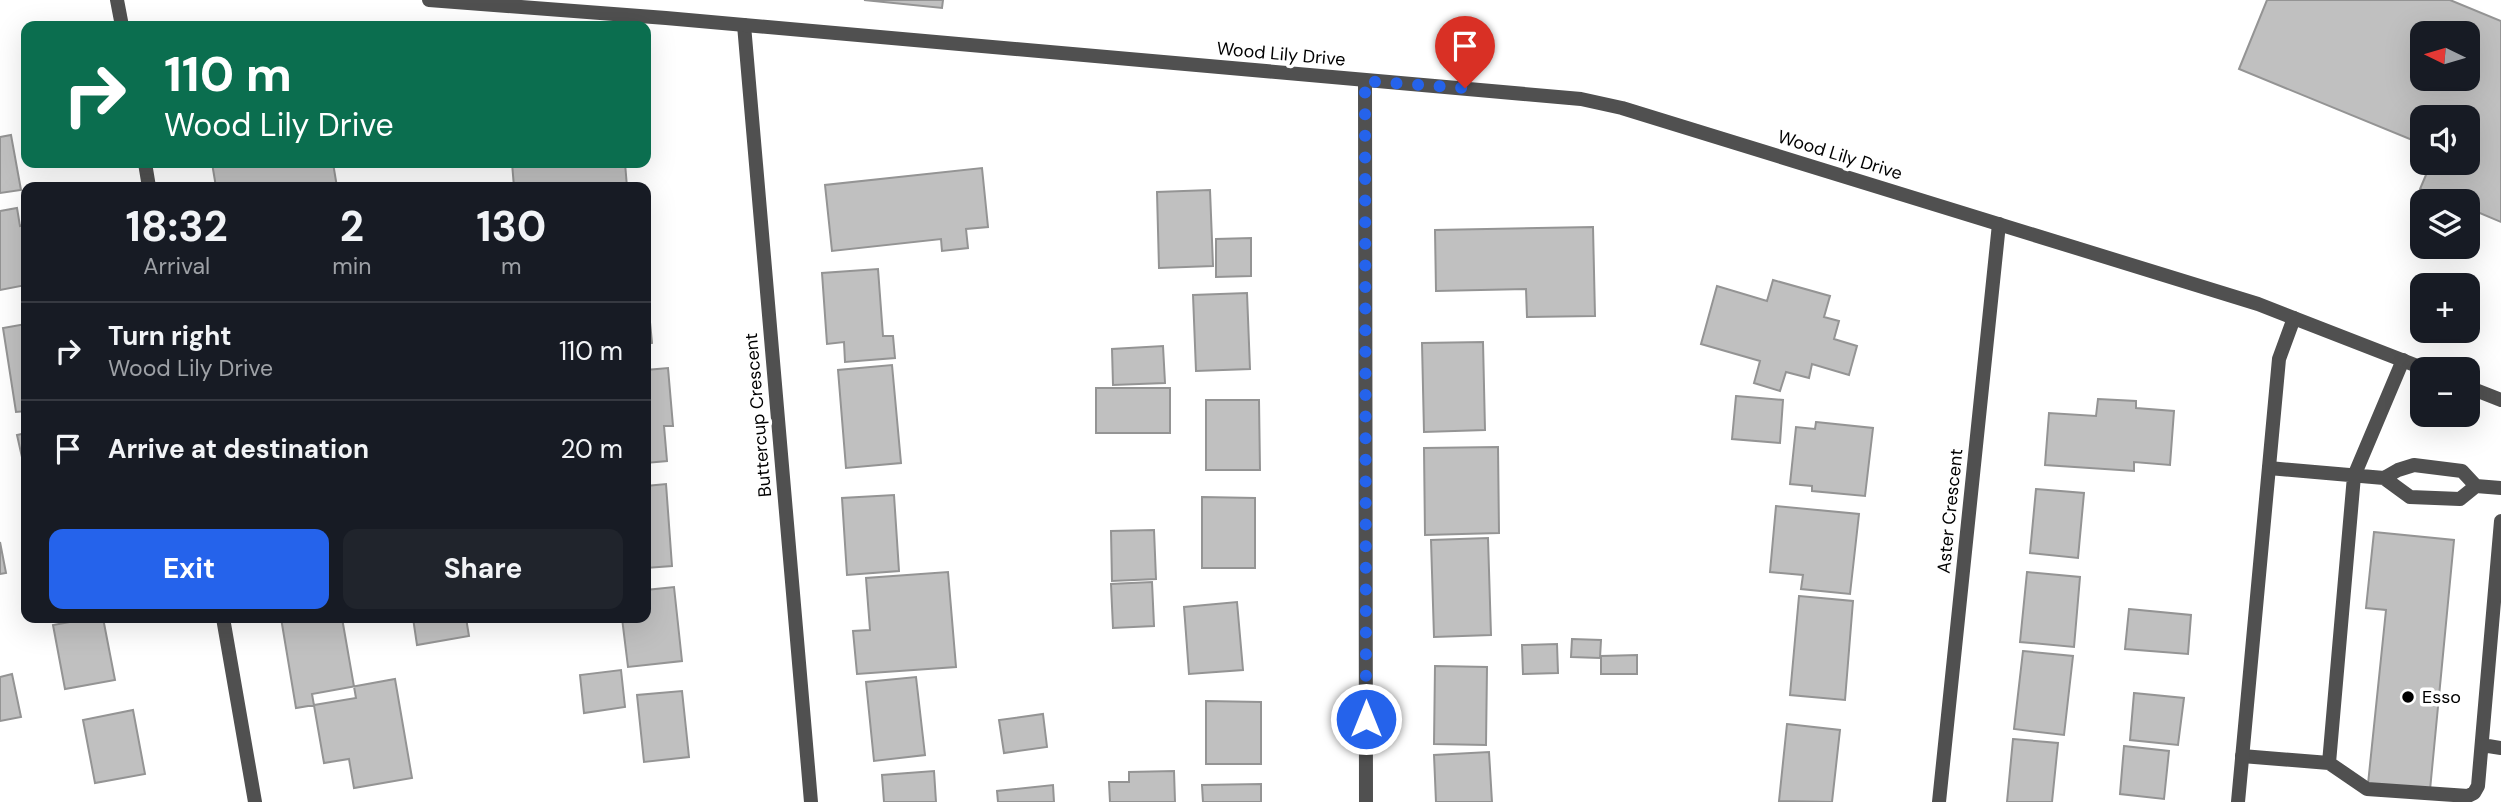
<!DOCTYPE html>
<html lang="en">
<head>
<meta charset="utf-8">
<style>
  :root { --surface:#171b24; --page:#20242c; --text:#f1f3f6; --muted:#9ea1a6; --line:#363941; --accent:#2563eb }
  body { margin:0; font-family:"DM Sans",sans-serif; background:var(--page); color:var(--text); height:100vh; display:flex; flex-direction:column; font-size:26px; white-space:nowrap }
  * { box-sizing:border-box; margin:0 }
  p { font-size:23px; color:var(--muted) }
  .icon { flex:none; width:38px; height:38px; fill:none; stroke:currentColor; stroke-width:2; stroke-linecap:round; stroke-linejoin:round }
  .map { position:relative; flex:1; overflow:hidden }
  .panel { position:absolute; left:21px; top:182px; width:630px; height:441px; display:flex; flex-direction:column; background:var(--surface); border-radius:14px; box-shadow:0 7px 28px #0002 }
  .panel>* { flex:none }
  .top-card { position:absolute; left:21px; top:21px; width:630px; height:147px; border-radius:14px; box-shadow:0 7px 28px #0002; background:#0b6e4f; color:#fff; overflow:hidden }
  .needle { width:46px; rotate:275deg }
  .buttons { position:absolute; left:2410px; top:21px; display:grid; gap:14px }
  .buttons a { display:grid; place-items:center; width:70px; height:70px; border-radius:14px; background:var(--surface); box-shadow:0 7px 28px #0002; font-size:35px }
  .pin { position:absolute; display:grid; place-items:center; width:60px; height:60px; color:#fff; margin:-72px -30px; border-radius:50% 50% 50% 0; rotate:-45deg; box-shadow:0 0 7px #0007 }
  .pin .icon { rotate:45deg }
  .me { position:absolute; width:77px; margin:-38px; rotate:0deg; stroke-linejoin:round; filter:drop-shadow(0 0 5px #0008) }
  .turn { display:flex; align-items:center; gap:24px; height:147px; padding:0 28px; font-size:32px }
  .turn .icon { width:91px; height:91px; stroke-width:2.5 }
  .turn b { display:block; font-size:49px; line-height:60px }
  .eta { display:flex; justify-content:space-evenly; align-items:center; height:119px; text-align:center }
  .eta b { font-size:42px; font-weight:700; line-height:49px }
  .action { display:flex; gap:14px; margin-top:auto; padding:14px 28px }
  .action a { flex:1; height:80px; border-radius:14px; background:var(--accent); color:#fff; font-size:28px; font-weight:700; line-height:80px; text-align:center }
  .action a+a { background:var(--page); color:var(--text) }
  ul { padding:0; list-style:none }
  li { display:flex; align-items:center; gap:21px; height:98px; padding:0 28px; border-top:2px solid var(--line) }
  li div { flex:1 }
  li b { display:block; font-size:26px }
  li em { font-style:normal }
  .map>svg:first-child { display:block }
  .building { fill:#c0c0c0; stroke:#949494; stroke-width:2; fill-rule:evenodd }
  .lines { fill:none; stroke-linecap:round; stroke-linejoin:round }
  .service { stroke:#505050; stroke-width:14 }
  .minor { stroke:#505050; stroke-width:14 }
  .tertiary { stroke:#505050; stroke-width:14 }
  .route { stroke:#2563eb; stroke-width:12; stroke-dasharray:0 21.6 }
  .poi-dot { fill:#000; stroke:#fff; stroke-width:2.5 }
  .labels { text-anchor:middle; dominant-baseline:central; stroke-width:7; stroke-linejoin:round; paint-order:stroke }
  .street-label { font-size:18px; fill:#000; stroke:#fff }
  .poi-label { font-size:18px; fill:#000; stroke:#fff; text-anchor:start }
</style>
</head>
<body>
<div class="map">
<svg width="2501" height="802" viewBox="0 0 2501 802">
  <rect width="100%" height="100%" fill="#fff"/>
  <path class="building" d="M864,0h79l-1,8z
    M2267,0h183l51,21v201l-33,-14v-7h-18l-30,-12 11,-26h37v-46h-46v27l-183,-75zM2422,33h46v46h-46z
    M11,135l10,55 -21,3v-56z
    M212,163h121l4,24h-121z
    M512,163h113l2,24h-113z
    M982,168l6,59 -22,2 2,19 -26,3 -1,-12 -109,12 -7,-66z
    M1210,190l3,76 -54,2 -2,-76z
    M17,208l3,18 6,-1v60l-26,5v-79z
    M1593,227l2,89 -68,1 -1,-28 -90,2 -1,-61z
    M1251,238v38l-35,1v-38z
    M878,269l5,67h10l2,22 -50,4 -1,-20 -17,2 -5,-71z
    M646,280l6,63 -6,1z
    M1773,280l57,16 -6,21 15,4 -5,18 23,7 -8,29 -37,-11 -3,14 -23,-6 -6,19 -26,-8 6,-22 -59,-17 16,-58 50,15z
    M1247,293l3,76 -54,2 -3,-76z
    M26,324v87l-10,1 -13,-84z
    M1483,342l2,88 -61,2 -2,-89z
    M1163,346l2,37 -52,2 -1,-36z
    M892,365l9,98 -55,5 -8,-98z
    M668,368l5,58h-9l3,35 -21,2v-93z
    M1096,388h74v45h-74z
    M1736,396l47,4 -3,43 -48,-4z
    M2098,399l38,2v7l38,3 -4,54 -36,-3v9l-89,-6 4,-52 47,3z
    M1206,400h53l1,70h-54z
    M1816,422l57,6 -8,68 -53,-5v-5l-22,-2 6,-57 19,2z
    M26,433v42l-9,-40z
    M1498,447l1,86 -74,2 -1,-87z
    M666,484l6,82 -26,2v-82z
    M2036,489l48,4 -6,65 -48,-5z
    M894,495l5,76 -52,4 -5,-77z
    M1202,497l53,1v70h-53z
    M1776,506l83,8 -9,80 -49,-5 2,-14 -33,-3z
    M1154,530l2,49 -44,2 -1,-50z
    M2374,532l80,8 -24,250 -62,-6 18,-174 -20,-2z
    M1488,538l3,97 -57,2 -3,-97z
    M0,542l6,31 -6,1z
    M948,572l8,95 -99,7 -4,-43 17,-1 -4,-52z
    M2027,572l53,5 -6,70 -54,-5z
    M1152,582l2,44 -41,2 -2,-44z
    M674,587l8,74 -54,6 -6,-49h24v-28z
    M1799,596l54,5 -8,99 -55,-5z
    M1237,602l6,68 -54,4 -5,-67z
    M2129,609l62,6 -3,39 -63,-5z
    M92,618h11l12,62 -50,9 -12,-64z
    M281,618h61l14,80 -60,10z
    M413,618h53l3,18 -52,9z
    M1572,639l29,1 -1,18 -29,-1z
    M1557,644l1,29 -35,1 -1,-29z
    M2023,651l50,5 -9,79 -50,-6z
    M1637,655v19h-36v-18z
    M1435,666l52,1 -1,78 -52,-1z
    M621,670l4,37 -41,6 -4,-38z
    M12,674l9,43 -21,4v-44z
    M916,677l9,78 -51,6 -8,-79z
    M395,679l17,99 -58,10 -5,-29 -25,4 -12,-69z
    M682,691l7,66 -45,5 -7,-67z
    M2134,693l50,5 -6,47 -48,-5z
    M1206,701l55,1v62h-55z
    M133,710l12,64 -50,9 -12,-63z
    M1043,714l4,33 -43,6 -5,-33z
    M1787,724l53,6 -8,72 -53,-1z
    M2013,739l45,4 -6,59h-45z
    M2124,746l45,5 -5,48 -44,-5z
    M1489,752l3,50h-56l-2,-47z
    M934,771l2,31h-52l-2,-27z
    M1174,771l1,31h-65l-1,-20h20v-10z
    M1261,784v18h-58l-1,-17z
    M1053,785l1,17h-56l-1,-11z"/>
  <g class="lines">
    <path class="service" d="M2269,468l115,10 14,-8 16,-5 48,6 14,15 25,2
      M2384,478l26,19 50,2 16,-13
      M2482,745l19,3
      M2242,756l87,7 25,-287 49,-116
      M2329,763l38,26 101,7 6,-3 4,-7 23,-265"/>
    <path class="minor" d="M117,0l5,26
      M744,25l67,777
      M1365,81l1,721
      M145,163l4,24
      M223,618l32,184
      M1939,802l60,-578
      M2238,802l41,-443 15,-41"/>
    <path class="tertiary" d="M429,0l237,18 915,81 41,9 636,196 167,65
      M2468,387l33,13"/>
  </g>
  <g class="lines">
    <path class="route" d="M1366,719l-1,-638 100,7"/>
  </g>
  <circle class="poi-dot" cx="2408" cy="697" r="7"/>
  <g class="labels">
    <g class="street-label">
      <text transform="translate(1281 54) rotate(5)">Wood Lily Drive</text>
      <text transform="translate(1840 155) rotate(17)">Wood Lily Drive</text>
      <text transform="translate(758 415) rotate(-95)">Buttercup Crescent</text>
      <text transform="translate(1950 511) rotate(-84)">Aster Crescent</text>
    </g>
    <g class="poi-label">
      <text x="2422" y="697">Esso</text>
    </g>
  </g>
</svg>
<div class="buttons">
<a><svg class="needle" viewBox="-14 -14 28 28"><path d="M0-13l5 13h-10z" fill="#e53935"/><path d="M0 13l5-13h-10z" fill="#9ea1a6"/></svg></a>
<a><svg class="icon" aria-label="sound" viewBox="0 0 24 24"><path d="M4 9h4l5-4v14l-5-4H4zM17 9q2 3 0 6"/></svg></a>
<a><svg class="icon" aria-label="layers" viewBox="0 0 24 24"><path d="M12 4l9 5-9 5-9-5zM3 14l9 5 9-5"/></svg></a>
<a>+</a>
<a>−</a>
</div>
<div class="pin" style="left:1465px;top:88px;background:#d93025"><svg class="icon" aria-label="arrive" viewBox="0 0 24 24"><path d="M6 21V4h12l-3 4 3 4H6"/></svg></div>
<svg class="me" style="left:1366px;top:719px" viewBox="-20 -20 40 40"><circle r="17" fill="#2563eb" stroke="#fff" stroke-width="3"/><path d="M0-11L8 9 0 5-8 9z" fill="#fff"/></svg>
<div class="top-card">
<div class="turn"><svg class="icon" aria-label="right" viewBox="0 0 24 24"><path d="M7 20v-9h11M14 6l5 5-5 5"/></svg><div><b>110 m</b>Wood Lily Drive</div></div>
</div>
<section class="panel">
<div class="eta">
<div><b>18:32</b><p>Arrival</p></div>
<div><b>2</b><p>min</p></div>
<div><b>130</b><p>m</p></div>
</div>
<ul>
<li><svg class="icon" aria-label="right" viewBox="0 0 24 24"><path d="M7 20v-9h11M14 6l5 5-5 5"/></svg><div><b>Turn right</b><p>Wood Lily Drive</p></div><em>110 m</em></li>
<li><svg class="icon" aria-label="arrive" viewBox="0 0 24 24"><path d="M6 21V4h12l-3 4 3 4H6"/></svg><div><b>Arrive at destination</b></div><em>20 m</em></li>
</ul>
<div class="action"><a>Exit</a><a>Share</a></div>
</section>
</div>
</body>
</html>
